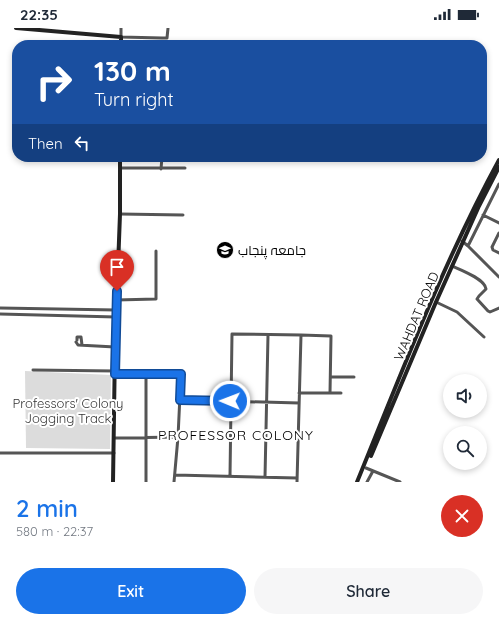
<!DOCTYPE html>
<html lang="en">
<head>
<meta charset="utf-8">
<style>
  :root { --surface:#fff; --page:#f6f6f7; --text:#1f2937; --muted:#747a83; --accent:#1a73e8 }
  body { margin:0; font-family:Quicksand,Cairo,sans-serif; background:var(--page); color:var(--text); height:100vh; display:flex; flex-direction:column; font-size:15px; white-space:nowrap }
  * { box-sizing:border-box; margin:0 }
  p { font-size:13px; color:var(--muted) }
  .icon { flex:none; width:22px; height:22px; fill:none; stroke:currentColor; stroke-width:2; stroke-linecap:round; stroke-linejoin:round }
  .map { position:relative; height:454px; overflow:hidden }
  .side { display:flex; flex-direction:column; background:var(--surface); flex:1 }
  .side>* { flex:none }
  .hud { position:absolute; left:12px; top:12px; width:475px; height:122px; border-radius:16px; box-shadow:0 2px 6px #0003; background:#1a4fa0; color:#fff; overflow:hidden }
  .tools { position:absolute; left:443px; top:346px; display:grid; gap:8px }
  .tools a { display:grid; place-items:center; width:44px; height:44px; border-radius:50%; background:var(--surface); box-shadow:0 2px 6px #0003; font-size:20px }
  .pin { position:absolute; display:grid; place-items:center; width:34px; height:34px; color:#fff; margin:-41px -17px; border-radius:50% 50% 50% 0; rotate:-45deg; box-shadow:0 0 4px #0007 }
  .pin .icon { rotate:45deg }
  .me { position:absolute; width:44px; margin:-22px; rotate:271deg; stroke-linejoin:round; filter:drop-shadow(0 0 3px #0008) }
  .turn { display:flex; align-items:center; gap:14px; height:84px; padding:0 16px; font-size:18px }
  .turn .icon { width:52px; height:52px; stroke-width:2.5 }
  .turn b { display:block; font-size:28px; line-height:34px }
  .then { display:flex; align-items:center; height:38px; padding:0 16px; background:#0003; gap:8px; font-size:15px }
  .round { display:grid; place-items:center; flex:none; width:42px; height:42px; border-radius:21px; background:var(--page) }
  .overview { display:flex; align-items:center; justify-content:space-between; height:68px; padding:0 16px }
  h1 { font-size:24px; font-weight:600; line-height:30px; color:var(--accent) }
  .cta { display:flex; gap:8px; margin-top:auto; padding:8px 16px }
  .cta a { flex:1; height:46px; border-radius:24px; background:var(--accent); color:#fff; font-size:16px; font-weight:600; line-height:46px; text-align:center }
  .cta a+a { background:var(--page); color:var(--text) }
  .status { display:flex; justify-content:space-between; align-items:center; height:28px; padding:0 20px; background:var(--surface); direction:ltr }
  .status svg { height:11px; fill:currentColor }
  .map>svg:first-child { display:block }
  .green { fill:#dcdcdc }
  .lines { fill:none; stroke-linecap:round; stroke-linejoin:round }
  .street { stroke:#555; stroke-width:3 }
  .secondary { stroke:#222; stroke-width:4 }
  .route-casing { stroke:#114b97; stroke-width:10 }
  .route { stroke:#1a73e8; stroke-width:7 }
  .labels { text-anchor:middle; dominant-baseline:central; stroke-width:4; stroke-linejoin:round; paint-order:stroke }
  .poi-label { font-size:13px; fill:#000; stroke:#fff; text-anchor:start }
  .street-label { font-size:13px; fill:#000; stroke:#fff }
  .park-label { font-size:13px; fill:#333; stroke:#fff }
  .neighbourhood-label { font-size:14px; letter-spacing:1px; fill:#000; stroke:#fff }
</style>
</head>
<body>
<div class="status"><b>22:35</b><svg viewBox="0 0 49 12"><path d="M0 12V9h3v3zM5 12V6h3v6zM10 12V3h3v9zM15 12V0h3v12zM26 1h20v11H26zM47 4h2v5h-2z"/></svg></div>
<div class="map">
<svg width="499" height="454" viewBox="0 0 499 454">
  <rect width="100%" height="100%" fill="#fff"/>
  <path class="green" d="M25,343l86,4 -1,74 -84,-1z"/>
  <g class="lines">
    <path class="street" d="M121,0v9l41,1h5l1,-10
      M121,15l39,2
      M120,140h65
      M161,141l1,-12
      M120,186l63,1
      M483,187l16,8
      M499,205l-7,14 1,3 6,3
      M462,213l6,5 31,31
      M468,218l31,-62
      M452,238c9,4 33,13 34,23l-7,7 -2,3 11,12 2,1 9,-4
      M116,272l40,-1v-48
      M436,274l21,10 27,25
      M0,280l116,2
      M0,286l116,3
      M77,312v-3h4l1,8
      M76,314l2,3 37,2
      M33,342l82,1
      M115,346h66l-3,63
      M331,349h23
      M299,365h42
      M180,372l119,3
      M114,410l64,-1 -4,45
      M0,425h114
      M366,440l34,14
      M175,447l122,3
      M230,448l2,-142 69,1
      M265,449l3,-142
      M146,454v-108
      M297,454l4,-147 30,1 -1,57
      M367,454l6,-11"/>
    <path class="secondary" d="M16,0l105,9v8
      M371,428l65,-154 43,-96 20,-39
      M113,454l2,-135 5,-133v-57
      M357,454c44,-108 86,-219 142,-322"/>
  </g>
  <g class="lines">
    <g class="route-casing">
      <path id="route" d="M117,263l-2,83h66l-1,26 50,1"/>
    </g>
    <use href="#route" class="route"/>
  </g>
  <defs>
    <g id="university-disc" transform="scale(0.9)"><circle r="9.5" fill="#000" stroke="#fff"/><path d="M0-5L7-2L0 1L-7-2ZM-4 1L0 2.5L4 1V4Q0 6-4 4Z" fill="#fff"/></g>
  </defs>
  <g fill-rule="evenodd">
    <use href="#university-disc" x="225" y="222"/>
  </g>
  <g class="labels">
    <g class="poi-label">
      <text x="238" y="222">جامعہ پنجاب</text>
    </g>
    <g class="street-label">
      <text transform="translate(416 288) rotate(-67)">WAHDAT ROAD</text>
    </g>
    <g class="park-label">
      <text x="68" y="375">Professors' Colony<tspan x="68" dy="15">Jogging Track</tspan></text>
    </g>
    <g class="neighbourhood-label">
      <text x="236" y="407">PROFESSOR COLONY</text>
    </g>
  </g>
</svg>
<div class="tools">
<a><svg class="icon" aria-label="sound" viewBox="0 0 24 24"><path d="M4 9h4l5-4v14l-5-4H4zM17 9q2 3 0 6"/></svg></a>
<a><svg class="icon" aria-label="search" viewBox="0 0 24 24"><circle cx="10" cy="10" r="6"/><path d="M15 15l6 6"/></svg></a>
</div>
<div class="pin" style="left:117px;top:263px;background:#d93025"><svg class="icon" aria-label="arrive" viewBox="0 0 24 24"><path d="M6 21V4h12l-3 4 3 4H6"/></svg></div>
<svg class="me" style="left:230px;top:373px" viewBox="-20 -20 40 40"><circle r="17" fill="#1a73e8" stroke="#fff" stroke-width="3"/><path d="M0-11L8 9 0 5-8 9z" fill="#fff"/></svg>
<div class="hud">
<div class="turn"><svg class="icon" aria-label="right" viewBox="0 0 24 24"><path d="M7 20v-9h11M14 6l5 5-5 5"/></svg><div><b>130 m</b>Turn right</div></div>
<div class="then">Then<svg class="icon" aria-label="left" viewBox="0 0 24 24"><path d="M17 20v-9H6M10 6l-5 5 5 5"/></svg></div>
</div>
</div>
<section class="side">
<div class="overview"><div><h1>2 min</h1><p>580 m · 22:37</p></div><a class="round" style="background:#d93025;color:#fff"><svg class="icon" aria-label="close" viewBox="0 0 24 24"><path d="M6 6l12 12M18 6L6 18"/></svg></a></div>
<div class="cta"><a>Exit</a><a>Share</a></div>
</section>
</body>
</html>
